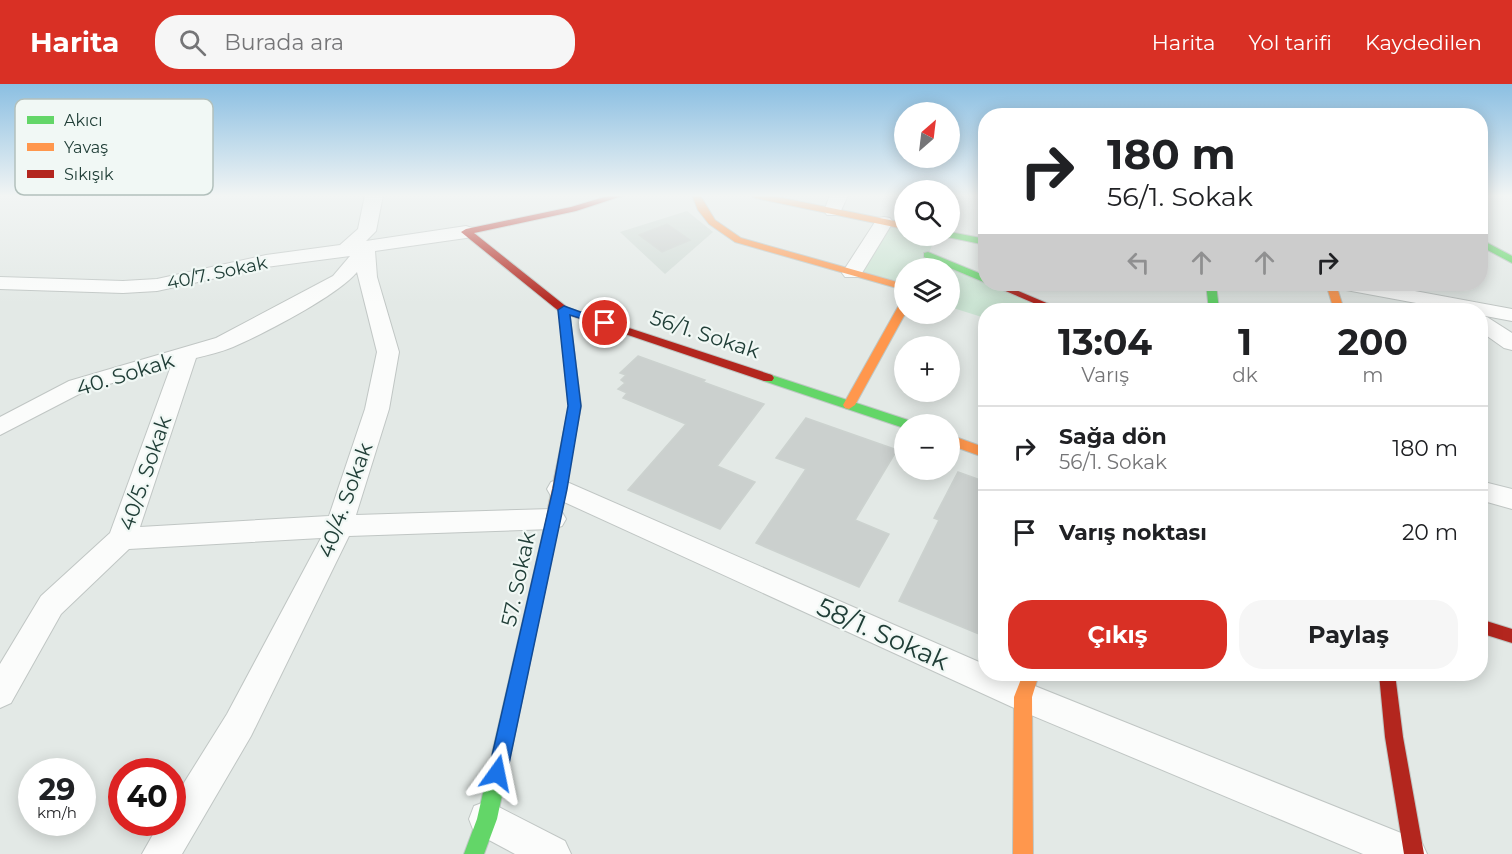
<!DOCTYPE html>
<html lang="tr">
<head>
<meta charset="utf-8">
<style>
  :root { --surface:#fff; --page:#f6f6f6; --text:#202124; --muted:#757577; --line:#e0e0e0; --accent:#d93025 }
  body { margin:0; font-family:Montserrat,sans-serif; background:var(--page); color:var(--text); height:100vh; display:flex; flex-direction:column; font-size:22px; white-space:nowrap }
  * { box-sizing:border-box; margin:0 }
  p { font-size:20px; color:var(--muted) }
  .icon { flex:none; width:33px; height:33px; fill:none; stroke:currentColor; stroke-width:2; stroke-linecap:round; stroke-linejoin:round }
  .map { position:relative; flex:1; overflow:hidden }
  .panel { position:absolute; left:978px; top:219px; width:510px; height:378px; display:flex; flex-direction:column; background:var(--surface); border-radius:24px; box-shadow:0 3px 15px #0003 }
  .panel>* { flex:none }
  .hud { position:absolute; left:978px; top:24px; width:510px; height:183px; border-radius:24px; box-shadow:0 3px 15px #0003; background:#fff; color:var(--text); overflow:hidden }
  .needle { width:39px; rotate:28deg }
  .buttons { position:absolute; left:894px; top:18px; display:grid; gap:12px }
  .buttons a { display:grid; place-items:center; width:66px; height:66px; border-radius:50%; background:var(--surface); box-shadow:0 3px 15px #0003; font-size:30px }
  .speed { position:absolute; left:18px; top:674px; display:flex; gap:12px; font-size:30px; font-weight:700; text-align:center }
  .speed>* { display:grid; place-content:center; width:78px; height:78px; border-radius:50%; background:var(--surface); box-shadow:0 3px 15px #0003; line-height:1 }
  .speed small { font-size:15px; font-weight:400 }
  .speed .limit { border:9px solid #d22; background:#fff; color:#111 }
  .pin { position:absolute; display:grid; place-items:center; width:51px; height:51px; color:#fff; margin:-26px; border:3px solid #fff; border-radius:50%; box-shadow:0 2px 6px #0007 }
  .me { position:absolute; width:66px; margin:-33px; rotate:12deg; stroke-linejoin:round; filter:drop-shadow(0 0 4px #0008) }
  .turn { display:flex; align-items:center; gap:21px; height:126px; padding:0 30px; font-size:27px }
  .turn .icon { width:78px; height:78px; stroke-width:2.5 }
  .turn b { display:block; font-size:42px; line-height:51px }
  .lanes { display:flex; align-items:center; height:57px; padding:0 30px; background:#0003; justify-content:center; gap:30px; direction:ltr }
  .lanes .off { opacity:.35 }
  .eta { display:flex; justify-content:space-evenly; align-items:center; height:102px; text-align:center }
  .eta b { font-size:36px; font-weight:700; line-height:42px }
  .button { display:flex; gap:12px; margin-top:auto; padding:12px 30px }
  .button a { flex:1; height:69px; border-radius:24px; background:var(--accent); color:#fff; font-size:24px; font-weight:700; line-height:69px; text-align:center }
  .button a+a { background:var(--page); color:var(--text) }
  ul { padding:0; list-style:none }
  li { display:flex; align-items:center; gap:18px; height:84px; padding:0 30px; border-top:2px solid var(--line) }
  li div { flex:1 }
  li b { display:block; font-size:22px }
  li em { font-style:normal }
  header { display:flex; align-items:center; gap:36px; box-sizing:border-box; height:84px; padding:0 30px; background:var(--accent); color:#fff }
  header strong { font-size:28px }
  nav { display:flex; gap:33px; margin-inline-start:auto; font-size:21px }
  .search { width:420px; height:54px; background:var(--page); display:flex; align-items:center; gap:15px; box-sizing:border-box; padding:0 21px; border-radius:24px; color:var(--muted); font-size:22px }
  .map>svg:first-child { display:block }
  .built { fill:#d1dbd6 }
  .green { fill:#cbe4d3 }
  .building { fill:#cbd0ce; stroke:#ccd2cf; stroke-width:1.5 }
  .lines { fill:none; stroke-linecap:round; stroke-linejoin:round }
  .street-casing { stroke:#c0c6c4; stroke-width:2 }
  .fast-casing { stroke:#bec7c4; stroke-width:2 }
  .slow-casing { stroke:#bec7c4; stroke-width:2 }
  .jam-casing { stroke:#bec7c4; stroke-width:2 }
  .street { fill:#fbfcfb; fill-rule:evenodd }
  .fast { fill:#63d668; fill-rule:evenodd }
  .slow { fill:#ff974d; fill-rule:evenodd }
  .jam { fill:#b3261e; fill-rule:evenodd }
  .route { fill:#1a73e8; stroke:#114b97; stroke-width:1.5 }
  .labels { text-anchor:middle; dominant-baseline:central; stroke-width:4.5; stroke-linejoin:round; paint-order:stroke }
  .far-street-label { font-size:18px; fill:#203e37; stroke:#f1f8f5 }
  .street-label { font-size:21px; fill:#203e37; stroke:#f1f8f5 }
  .near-street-label { font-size:26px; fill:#203e37; stroke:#f1f8f5 }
  .key { fill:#f1f8f5; stroke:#b2c0bc; stroke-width:1.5 }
  .key-label { font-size:16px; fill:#203e37 }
</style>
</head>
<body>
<header>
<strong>Harita</strong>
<div class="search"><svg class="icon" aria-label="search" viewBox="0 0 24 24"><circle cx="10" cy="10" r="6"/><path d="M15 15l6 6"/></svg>Burada ara</div>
<nav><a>Harita</a><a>Yol tarifi</a><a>Kaydedilen</a></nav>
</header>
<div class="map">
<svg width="1512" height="770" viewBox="0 0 1512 770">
  <rect width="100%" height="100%" fill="#e3e9e6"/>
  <path class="built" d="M687,127l26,21 -48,42 -45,-42z"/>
  <path class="green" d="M884,138l20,4v10h32l-8,19 58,29h8l64,26h-72l-1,8 -35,-11v-39h-46v19l-52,-14z"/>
  <path class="building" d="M667,140l23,16 -28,12 -23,-17z
    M638,272l67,24 -2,2 61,22 -47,62 38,16 -35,47 -92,-39 58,-66 -63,-26 4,-5 -9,-4 7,-6 -4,-3 5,-5 -6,-2z
    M806,334l91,32 -42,70 34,14 -30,53 -103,-44 50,-74 -30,-11z
    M958,388l28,10v155l-87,-36 40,-81 -5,-2z"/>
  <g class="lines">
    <g class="street-casing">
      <path id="street" d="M365,111h18l-7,36 -10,10 100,-15 6,2 3,4 -3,4 -6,2 -91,13 2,26 22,75 -10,57 -33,106 196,-6 10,3 4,7 -4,7 -10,3 -203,7 -98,200 -69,118h-40l18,-32h12v-20l55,-88 94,-176 -192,11 -68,65 -50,89 -11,5v-44l41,-68 69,-63 61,-167 -86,25 -85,44v-18l69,-36 147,-43 117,-62 17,-20 -84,11 -109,24 -34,2 -123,-4v-12l123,4 34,-2 109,-24 74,-10 18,-16zM357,188l20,80 -12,57 -36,107 -189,11 56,-169c12,-3 25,-6 37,-11 30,-13 104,-51 124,-75z
        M830,111h18l-9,20h-12l-3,-4z
        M884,133l6,1 3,4 -31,51 -3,4h-14l-3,-4 33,-51 3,-4z
        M1336,200h41l135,25v12l-32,-6v-5h-26l-108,-20 -7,-2z
        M1480,231l7,2 25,16v17l-8,-2 -24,-17z
        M560,395l426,186v9h19l416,167 6,13h-64l-351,-147 -461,-211 -4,-7 4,-7z
        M1480,397l32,8v20l-32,-9z
        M487,717l78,40 6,13h-56l-41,-22 -5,-13 5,-13z"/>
    </g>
    <g class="fast-casing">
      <path id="fast" d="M950,148l36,7v6l-39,-8 -2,-1h5z
        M1480,155l32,17v7l-32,-17z
        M928,168l58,24v7l-62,-26v-4z
        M1206,200h10l3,26h-10z
        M768,290l143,47 1,3 -11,3 -137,-46 -2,-3z
        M549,447l5,2 2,4 -59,282 -13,35h-20l13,-35 65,-282 2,-4z"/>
    </g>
    <g class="slow-casing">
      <path id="slow" d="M692,111h8l15,25 26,18 163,46v6l-169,-48 -26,-18 -11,-14z
        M750,111h18l136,28v6l-149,-31z
        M950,111h8l-3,9 -5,3z
        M1326,200h10l8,26h-10z
        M904,218l1,12 -50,91 -6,4 -4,-1 -2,-3 56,-100z
        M564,223l5,3 12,96 -25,131 -2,4h-10l-2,-4 27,-131 -10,-96z
        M950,351l36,13v10l-36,-13z
        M1023,590h16l-7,23 1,157h-20l1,-157z"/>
    </g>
    <g class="jam-casing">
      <path id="jam" d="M611,111h14l-49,16 -102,22 94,75 204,67 2,3 -2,3h-8l-204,-69 -99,-80 5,-3 105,-22z
        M989,200h13l61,26h-13z
        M1480,535l32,10v14l-32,-10z
        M1379,590h16l8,63 21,117h-20l-19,-117z"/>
    </g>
    <use href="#street" class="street"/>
    <use href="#fast" class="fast"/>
    <use href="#slow" class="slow"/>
    <use href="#jam" class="jam"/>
  </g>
  <linearGradient id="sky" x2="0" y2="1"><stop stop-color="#8bbfe2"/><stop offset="0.51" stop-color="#f2f5f4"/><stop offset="1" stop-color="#f2f5f4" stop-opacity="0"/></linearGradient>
  <rect width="1512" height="219" fill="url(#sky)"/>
  <path class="route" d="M564,222l47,17 -6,3 -35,-11 11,91 -14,83 -60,284 -3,7 -7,2 -6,-2 -3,-7 65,-284 15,-83 -10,-96z"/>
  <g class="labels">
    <g class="far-street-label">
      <text transform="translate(217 189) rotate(-12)">40/7. Sokak</text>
    </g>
    <g class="street-label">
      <text transform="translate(705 250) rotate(18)">56/1. Sokak</text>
      <text transform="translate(125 290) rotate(-17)">40. Sokak</text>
      <text transform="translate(145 389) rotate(-71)">40/5. Sokak</text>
      <text transform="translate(345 416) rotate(-70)">40/4. Sokak</text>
      <text transform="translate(518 495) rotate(-78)">57. Sokak</text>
    </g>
    <g class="near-street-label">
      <text transform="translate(883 550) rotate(24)">58/1. Sokak</text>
    </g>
  </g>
  <rect x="15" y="15" width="198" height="96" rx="9" class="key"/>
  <rect x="27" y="32" width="27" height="8" fill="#63d668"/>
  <rect x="27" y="59" width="27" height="8" fill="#ff974d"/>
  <rect x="27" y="86" width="27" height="8" fill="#b3261e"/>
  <g class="key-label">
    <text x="64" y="42">Akıcı</text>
    <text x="64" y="69">Yavaş</text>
    <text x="64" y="96">Sıkışık</text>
  </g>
</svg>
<div class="buttons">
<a><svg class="needle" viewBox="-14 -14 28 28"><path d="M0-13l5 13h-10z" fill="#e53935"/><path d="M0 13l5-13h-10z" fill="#757577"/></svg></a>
<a><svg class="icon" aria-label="search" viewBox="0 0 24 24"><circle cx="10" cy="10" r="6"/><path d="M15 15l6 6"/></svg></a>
<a><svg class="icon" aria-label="layers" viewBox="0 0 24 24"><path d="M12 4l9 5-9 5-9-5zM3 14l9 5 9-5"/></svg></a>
<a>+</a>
<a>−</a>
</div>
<div class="speed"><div>29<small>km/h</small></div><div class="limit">40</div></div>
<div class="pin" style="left:605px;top:239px;background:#d93025"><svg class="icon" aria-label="arrive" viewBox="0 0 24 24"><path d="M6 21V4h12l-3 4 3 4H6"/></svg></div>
<svg class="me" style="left:497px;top:689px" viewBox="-20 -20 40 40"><path d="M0-17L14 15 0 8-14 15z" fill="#1a73e8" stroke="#fff" stroke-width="4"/></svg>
<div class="hud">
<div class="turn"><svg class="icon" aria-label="right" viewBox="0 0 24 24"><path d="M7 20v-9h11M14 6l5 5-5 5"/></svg><div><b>180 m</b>56/1. Sokak</div></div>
<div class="lanes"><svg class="icon off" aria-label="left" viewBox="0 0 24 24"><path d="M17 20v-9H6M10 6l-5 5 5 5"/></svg><svg class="icon off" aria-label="ahead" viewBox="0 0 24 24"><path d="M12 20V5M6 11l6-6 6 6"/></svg><svg class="icon off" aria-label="ahead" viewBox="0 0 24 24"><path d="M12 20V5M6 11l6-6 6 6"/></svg><svg class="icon" aria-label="right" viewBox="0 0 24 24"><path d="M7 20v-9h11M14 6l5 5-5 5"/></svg></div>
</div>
<section class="panel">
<div class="eta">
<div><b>13:04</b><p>Varış</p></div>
<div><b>1</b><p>dk</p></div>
<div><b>200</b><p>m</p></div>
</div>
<ul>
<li><svg class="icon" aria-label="right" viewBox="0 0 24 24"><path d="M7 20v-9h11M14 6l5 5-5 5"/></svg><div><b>Sağa dön</b><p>56/1. Sokak</p></div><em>180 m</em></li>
<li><svg class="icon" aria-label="arrive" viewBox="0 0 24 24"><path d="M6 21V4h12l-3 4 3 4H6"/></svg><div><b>Varış noktası</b></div><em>20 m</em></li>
</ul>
<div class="button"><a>Çıkış</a><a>Paylaş</a></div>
</section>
</div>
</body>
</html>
